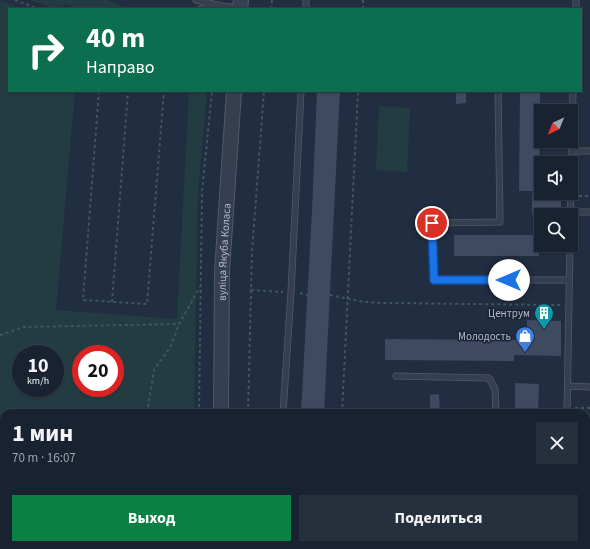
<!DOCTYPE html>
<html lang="ru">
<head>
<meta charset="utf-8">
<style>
  :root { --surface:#192230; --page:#262f3c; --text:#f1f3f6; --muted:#9fa4ab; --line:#373f4c; --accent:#0b8043 }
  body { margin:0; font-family:"Source Sans 3",sans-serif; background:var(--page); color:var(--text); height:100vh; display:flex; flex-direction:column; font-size:15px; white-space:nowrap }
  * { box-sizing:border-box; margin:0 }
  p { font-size:13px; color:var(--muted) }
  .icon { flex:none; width:22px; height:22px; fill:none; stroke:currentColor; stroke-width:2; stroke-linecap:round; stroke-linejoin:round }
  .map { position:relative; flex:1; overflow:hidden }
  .details { position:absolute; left:0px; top:409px; width:590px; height:140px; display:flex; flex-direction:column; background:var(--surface); border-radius:12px 12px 0 0; box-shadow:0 1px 3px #0004,0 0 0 1px var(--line) }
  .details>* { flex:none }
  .hud { position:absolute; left:8px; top:8px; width:574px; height:84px; border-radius:0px; box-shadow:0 1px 3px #0004,0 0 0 1px var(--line); background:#0b6e4f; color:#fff; overflow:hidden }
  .needle { width:26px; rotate:224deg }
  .fabs { position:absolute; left:534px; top:104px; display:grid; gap:8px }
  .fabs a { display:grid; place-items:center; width:44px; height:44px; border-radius:0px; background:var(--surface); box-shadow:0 1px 3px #0004,0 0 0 1px var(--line); font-size:20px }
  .speed { position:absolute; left:12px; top:345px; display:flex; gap:8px; font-size:20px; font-weight:700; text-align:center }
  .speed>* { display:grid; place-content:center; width:52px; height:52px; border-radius:50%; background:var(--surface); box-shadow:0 1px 3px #0004,0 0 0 1px var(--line); line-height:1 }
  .speed small { font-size:10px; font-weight:400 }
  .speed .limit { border:6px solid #d22; background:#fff; color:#111 }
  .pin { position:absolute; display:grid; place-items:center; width:34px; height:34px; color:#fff; margin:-17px; border:2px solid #fff; border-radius:50%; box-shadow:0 1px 4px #0007 }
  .me { position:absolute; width:44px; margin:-22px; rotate:270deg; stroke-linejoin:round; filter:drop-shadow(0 0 3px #0008) }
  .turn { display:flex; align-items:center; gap:14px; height:84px; padding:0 12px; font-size:18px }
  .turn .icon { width:52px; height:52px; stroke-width:2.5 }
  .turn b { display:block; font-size:28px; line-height:34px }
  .round { display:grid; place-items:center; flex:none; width:42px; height:42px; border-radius:0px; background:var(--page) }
  .head { display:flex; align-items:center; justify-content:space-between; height:68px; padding:0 12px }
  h1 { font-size:24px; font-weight:700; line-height:30px }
  .primary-button { display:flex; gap:8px; margin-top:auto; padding:8px 12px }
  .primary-button a { flex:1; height:46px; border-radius:0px; background:var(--accent); color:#fff; font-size:16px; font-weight:700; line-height:46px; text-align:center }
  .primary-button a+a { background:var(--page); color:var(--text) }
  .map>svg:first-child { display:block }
  .green { fill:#233c41; fill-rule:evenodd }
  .building { fill:#3d4a60 }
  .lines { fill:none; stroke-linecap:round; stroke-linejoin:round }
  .service-casing { stroke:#515a6b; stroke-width:7 }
  .tertiary-casing { stroke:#515a6b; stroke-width:16 }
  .path { stroke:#3e585b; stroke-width:2; stroke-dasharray:3 3; stroke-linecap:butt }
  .service { stroke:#363f50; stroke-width:5.5 }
  .tertiary { stroke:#363f50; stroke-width:14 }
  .route-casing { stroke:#114b97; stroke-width:10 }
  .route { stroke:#1a73e8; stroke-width:7 }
  .labels { text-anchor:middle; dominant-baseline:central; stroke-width:3; stroke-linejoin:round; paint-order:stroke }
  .street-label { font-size:11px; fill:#b2bacb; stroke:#1b2435 }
  .poi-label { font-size:11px; fill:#b2bacb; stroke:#1b2435; text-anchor:end }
</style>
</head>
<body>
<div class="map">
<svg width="590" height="549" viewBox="0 0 590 549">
  <rect width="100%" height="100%" fill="#212d40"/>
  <path class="green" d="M30,0h77l20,8 -1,1h-46l-16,-5 -2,5h-7z
    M2,1l20,8h-13v82h66l-19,219 121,9 12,-228h18l-9,101 -4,221h-190v132h189v4h-193v-547zM21,354h34v34h-34zM81,354h34v34h-34z
    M379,106l31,2 -3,64 -31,-2z"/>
  <path class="building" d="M317,91h23l-6,120 -10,202h-23l11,-203z
    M456,91h10v12l-10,1z
    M520,91h20l-1,100h-20z
    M532,193h29v22h-29z
    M454,235h87v12h-2v9h-85z
    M527,320l34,1v35l-47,-1v6l-129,-1v-21l142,1z
    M515,383l24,1 -1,29h-23z
    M439,394l1,18h-10v-17z"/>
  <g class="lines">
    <g class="service-casing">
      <path id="service" d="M196,0l25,6 18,2
        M200,9l16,-3
        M306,9v-9
        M576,9v-9
        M498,91l2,131 -68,1 2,57h135
        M572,151h18
        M571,182l2,-91
        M570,212h20
        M570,215l1,-22
        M396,376l93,2 6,11 1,24
        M568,386l22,1
        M283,413l8,-121 10,-201
        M567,413l3,-168
        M274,549v-4
        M424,549v-4
        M565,549v-4"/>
    </g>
    <g class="tertiary-casing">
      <g id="tertiary">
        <path d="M240,9l1,-9"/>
        <path id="s1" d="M221,413l1,-141 12,-181"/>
        <path d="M220,549v-4"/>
      </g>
    </g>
    <path class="path" d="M15,0l24,9
      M271,9l1,-9
      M363,9v-9
      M99,91l-16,209 64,4 17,-213
      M579,196h11
      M251,290l32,2
      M300,293l8,2
      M330,295l34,7 20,1 176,2
      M112,302l16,-211
      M0,335l24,-8 155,-3
      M575,408h15
      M147,413l7,-43 17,-24 8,-22 21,-37
      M199,413l3,-221 10,-101
      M248,413l4,-161 12,-161
      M342,413l16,-322
      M131,549v-4
      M198,549v-4
      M245,549v-4
      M335,549v-4"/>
    <use href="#service" class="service"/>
    <use href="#tertiary" class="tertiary"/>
  </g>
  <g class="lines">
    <g class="route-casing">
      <path id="route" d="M432,223l2,57h75"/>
    </g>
    <use href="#route" class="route"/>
  </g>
  <defs>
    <g id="building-pin" transform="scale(1)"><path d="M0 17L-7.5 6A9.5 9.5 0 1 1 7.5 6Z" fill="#0f9aa8" stroke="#1b2435"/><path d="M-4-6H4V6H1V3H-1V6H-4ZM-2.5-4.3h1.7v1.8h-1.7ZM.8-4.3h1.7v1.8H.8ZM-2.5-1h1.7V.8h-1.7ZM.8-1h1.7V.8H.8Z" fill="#fff"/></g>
    <g id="shop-pin" transform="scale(1)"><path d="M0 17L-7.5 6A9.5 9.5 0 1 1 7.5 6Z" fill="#3f7fe0" stroke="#1b2435"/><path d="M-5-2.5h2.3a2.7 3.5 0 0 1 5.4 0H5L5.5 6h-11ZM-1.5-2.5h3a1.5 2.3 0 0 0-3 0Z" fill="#fff"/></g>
  </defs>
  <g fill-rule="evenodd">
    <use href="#building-pin" x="544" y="313"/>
    <use href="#shop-pin" x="525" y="336"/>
  </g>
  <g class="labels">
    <g class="street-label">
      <text stroke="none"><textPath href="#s1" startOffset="161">вуліца Якуба Коласа</textPath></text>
    </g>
    <g class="poi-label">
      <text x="530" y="313">Центрум</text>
      <text x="511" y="336">Молодость</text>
    </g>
  </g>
</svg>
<div class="fabs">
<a><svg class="needle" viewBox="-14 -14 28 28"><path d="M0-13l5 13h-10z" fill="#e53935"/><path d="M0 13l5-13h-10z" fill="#9fa4ab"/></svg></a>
<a><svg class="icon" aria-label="sound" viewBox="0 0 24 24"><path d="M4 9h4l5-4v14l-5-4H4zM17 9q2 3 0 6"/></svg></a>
<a><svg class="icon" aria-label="search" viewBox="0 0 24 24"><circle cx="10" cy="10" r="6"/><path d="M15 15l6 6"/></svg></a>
</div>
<div class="speed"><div>10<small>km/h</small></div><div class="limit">20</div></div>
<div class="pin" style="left:432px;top:223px;background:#d93025"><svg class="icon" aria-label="arrive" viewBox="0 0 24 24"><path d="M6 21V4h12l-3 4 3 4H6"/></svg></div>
<svg class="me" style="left:509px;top:280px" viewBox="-20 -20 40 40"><circle r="19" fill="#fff"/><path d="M0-13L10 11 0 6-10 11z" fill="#1a73e8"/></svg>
<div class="hud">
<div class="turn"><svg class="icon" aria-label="right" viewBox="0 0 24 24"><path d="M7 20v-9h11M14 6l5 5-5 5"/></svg><div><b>40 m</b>Направо</div></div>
</div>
<section class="details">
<div class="head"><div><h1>1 мин</h1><p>70 m · 16:07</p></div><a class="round"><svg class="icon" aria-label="close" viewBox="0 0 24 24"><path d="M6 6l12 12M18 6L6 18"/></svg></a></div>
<div class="primary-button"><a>Выход</a><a>Поделиться</a></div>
</section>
</div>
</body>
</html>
